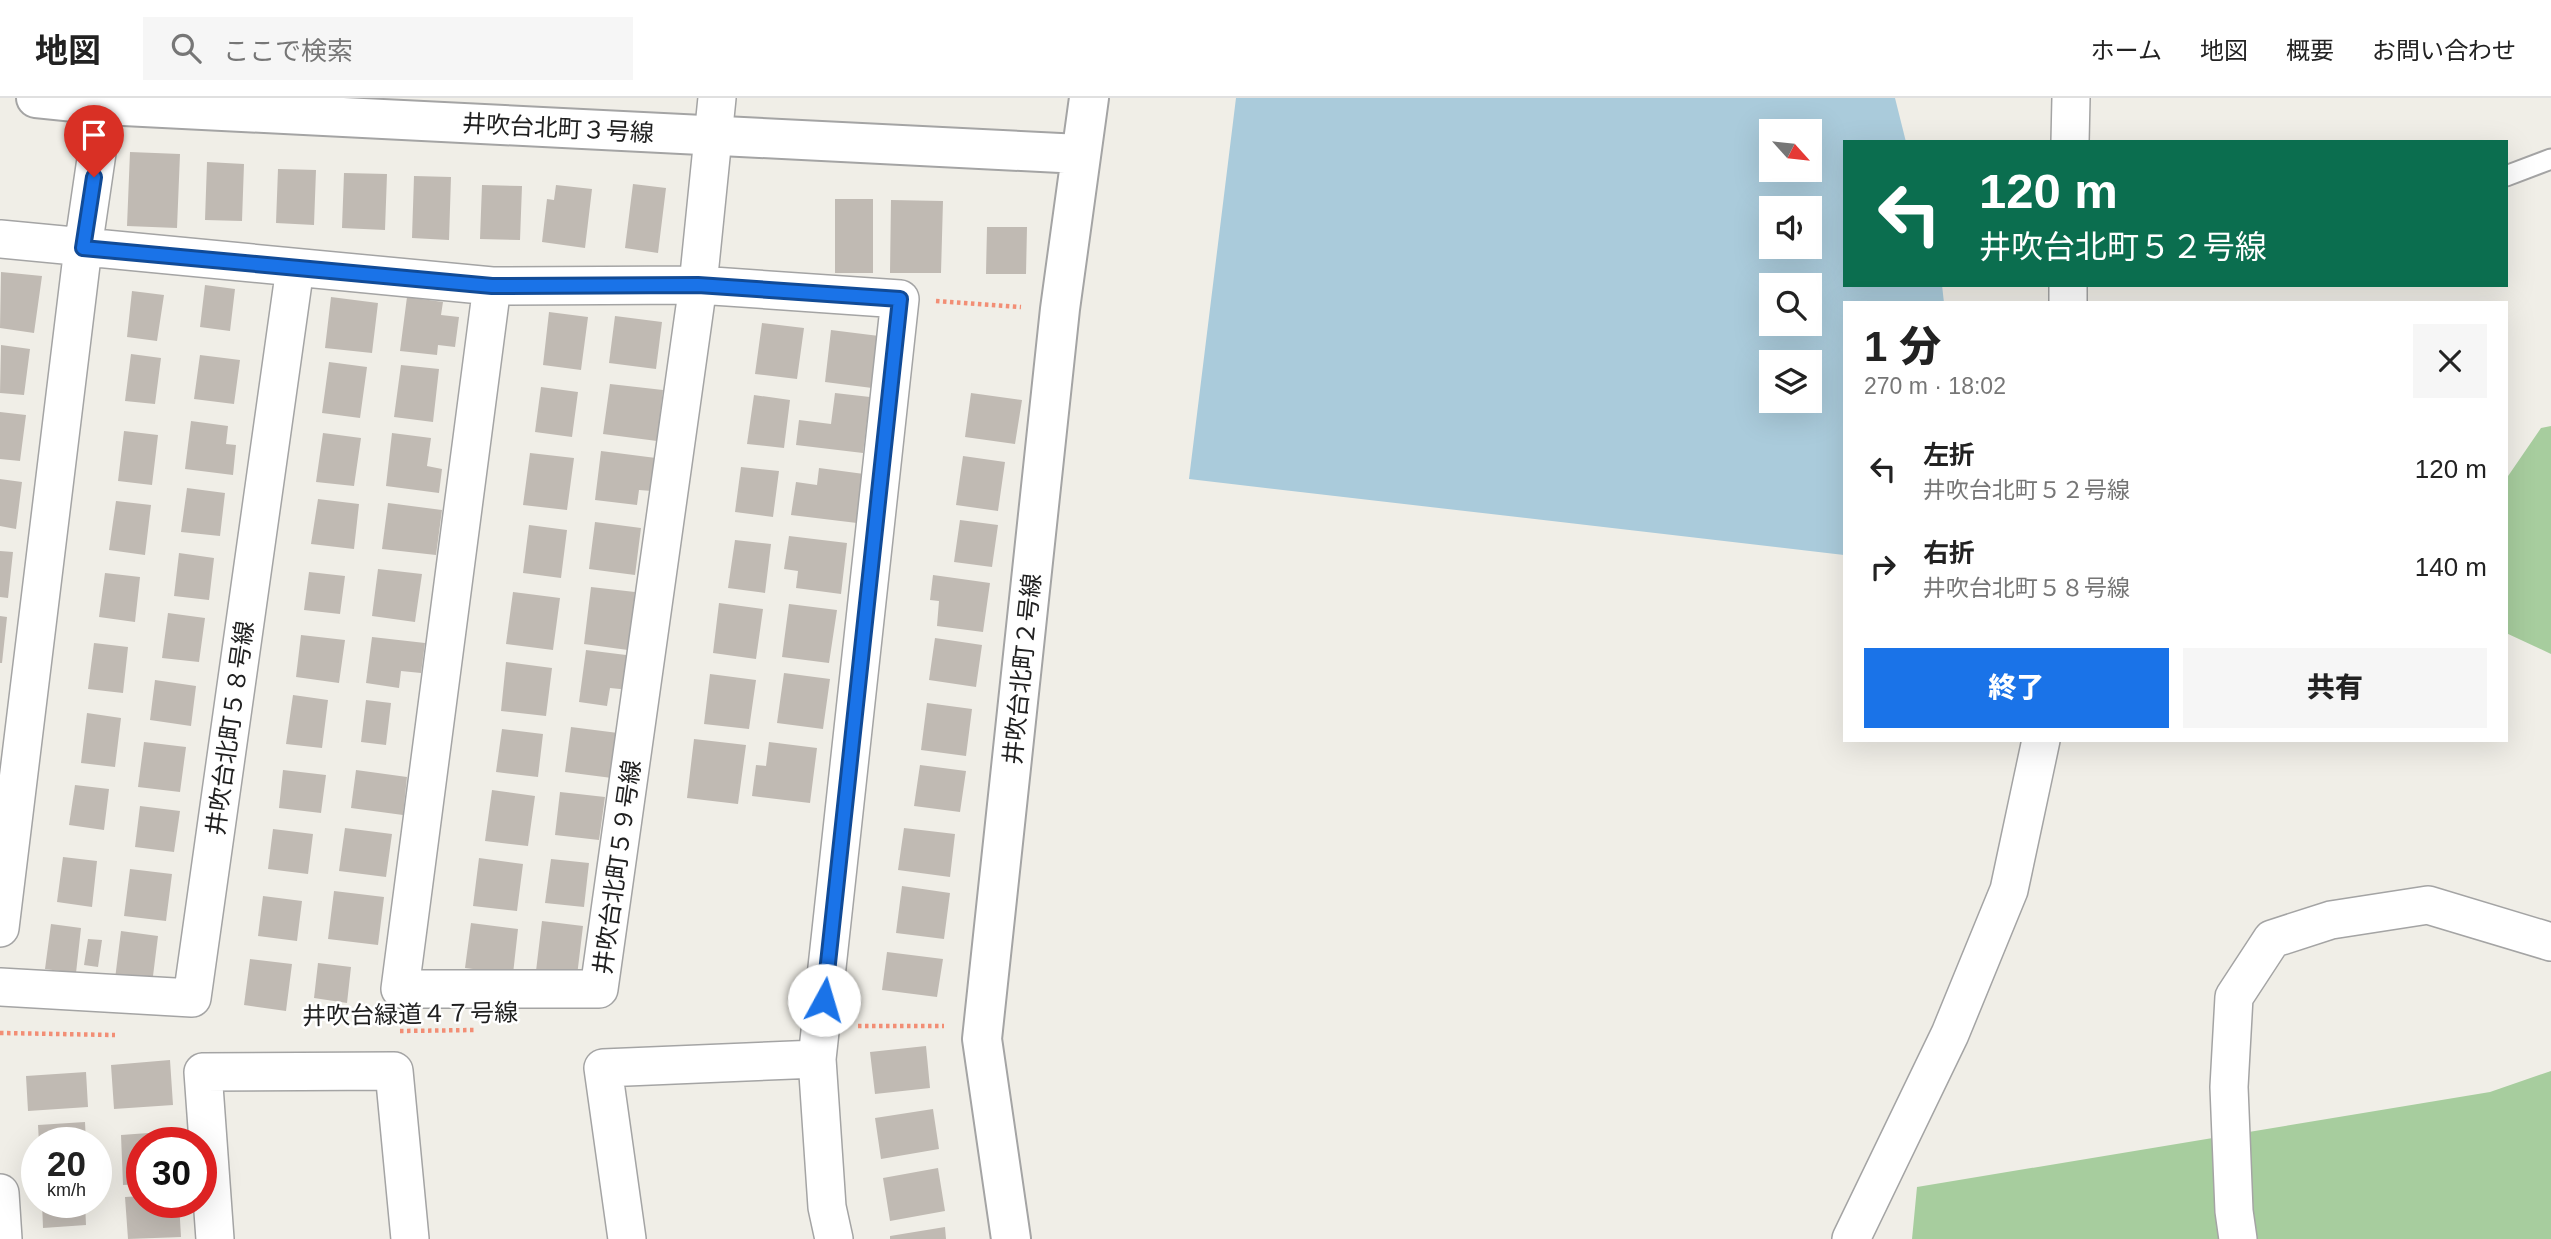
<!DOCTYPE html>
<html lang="ja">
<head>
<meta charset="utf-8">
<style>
  :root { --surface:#fff; --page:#f6f6f6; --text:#222; --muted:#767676; --line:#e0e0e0; --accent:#1a73e8 }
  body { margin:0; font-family:Arial,"Noto Sans JP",sans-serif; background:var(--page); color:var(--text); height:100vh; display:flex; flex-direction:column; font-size:26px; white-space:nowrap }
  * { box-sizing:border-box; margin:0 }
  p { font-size:23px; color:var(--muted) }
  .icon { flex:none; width:38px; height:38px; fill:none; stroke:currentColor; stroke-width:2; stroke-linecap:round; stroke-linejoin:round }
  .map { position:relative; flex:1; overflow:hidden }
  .panel { position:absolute; left:1843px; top:203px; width:665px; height:441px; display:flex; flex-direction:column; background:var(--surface); border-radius:0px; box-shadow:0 7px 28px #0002 }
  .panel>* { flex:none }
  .banner { position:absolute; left:1843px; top:42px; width:665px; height:147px; border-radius:0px; box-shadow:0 7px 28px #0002; background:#0b6e4f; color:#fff; overflow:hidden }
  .needle { width:46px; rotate:117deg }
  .buttons { position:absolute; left:1759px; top:21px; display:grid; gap:14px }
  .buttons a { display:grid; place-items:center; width:63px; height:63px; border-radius:0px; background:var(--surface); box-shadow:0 7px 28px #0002; font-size:35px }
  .speed { position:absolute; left:21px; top:1029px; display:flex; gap:14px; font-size:35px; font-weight:700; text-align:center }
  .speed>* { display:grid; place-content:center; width:91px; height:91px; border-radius:50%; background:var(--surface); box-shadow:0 7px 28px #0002; line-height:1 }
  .speed small { font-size:18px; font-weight:400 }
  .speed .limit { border:10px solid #d22; background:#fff; color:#111 }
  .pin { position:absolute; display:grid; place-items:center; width:60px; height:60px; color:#fff; margin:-72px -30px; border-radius:50% 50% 50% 0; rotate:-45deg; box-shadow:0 0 7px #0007 }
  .pin .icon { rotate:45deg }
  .me { position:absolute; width:77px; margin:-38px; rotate:6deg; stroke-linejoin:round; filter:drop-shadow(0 0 5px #0008) }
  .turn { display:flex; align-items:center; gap:24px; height:147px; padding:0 21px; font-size:32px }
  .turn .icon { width:91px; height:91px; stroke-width:2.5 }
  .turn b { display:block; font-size:49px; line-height:60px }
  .round { display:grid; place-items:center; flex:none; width:74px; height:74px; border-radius:0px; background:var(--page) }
  .overview { display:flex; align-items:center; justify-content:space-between; height:119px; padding:0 21px }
  h1 { font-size:42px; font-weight:800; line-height:52px }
  .button { display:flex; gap:14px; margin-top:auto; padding:14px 21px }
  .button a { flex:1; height:80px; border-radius:0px; background:var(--accent); color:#fff; font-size:28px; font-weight:800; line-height:80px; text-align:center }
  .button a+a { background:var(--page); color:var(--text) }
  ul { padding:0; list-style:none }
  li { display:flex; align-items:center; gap:21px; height:98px; padding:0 21px }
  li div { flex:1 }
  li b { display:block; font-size:26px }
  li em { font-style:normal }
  header { display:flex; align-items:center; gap:42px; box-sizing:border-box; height:98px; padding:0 35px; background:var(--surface); border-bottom:2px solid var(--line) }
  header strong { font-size:33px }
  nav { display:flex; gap:38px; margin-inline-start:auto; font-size:24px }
  .search { width:490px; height:63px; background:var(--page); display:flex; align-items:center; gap:18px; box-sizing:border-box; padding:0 24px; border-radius:0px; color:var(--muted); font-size:26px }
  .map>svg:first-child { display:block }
  .forest { fill:#a7cd9e }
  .water { fill:#aacbdb; fill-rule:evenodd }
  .building { fill:#c0bab3 }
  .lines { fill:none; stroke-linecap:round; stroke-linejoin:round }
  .service-casing { stroke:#a4a4a4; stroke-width:23 }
  .minor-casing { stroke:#a4a4a4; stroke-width:40 }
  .tertiary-casing { stroke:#a4a4a4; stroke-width:42 }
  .path { stroke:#f28e75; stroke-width:4.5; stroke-dasharray:3.5 3.5; stroke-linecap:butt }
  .service { stroke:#fff; stroke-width:19 }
  .minor { stroke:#fff; stroke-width:37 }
  .tertiary { stroke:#fff; stroke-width:38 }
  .route-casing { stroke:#114b97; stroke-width:18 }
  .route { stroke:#1a73e8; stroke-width:12 }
  .labels { text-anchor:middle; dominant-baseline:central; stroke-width:5; stroke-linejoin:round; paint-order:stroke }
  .street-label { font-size:24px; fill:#202020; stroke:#fff }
</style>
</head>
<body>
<header>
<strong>地図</strong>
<div class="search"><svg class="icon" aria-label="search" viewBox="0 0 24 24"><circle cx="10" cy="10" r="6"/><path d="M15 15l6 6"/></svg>ここで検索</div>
<nav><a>ホーム</a><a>地図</a><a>概要</a><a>お問い合わせ</a></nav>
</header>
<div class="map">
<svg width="2551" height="1141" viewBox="0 0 2551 1141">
  <rect width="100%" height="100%" fill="#f0eee7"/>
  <path class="forest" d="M2551,328v228l-45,-21v-154l35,-51z
    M2551,973v168h-639l5,-52 573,-95z"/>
  <path class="water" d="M1236,0h659l11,44h-62v143h98l2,18h-100v252l-655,-76zM1771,33h39v39h-39zM1771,110h39v39h-39zM1771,187h39v39h-39zM1771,264h39v39h-39z"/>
  <path class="building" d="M130,54l50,2 -3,74 -50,-2z
    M207,64l37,2 -2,57 -37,-1z
    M278,71l38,1 -2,55 -38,-2z
    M344,75l43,1 -2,56 -43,-2z
    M414,78l37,1 -2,63 -37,-2z
    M633,86l33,4 -8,65 -33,-5z
    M482,87l40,1 -2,54 -40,-1z
    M556,87l36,4 -7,59 -43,-6 5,-43 7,1z
    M835,101h38v74h-38z
    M891,102l52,1 -2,72h-51z
    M987,129h40l-1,47h-40z
    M1,174l41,4 -8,57 -34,-5z
    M205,187l30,4 -5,42 -30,-4z
    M132,193l32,4 -7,46 -30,-4z
    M331,199l47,6 -6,50 -47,-5z
    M407,199l36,5 -2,13 18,2 -4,30 -17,-2 -1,10 -37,-4z
    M549,214l39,5 -7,53 -38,-5z
    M615,218l47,6 -6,47 -47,-6z
    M762,225l42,5 -7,51 -42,-5z
    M831,232l56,7 -7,52 -55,-7z
    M1,247l29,4 -6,46 -24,-2z
    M131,256l30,4 -6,46 -30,-3z
    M200,257l40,5 -6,44 -40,-5z
    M329,264l38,5 -7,51 -38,-5z
    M401,267l38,4 -6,53 -39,-5z
    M610,286l53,6 -6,51 -54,-7z
    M541,289l37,5 -6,45 -37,-5z
    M835,295l35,4 -7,56 -67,-8 3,-25 32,4z
    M971,295l51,7 -7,44 -50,-7z
    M754,297l36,5 -6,48 -37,-4z
    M0,314l26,3 -6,46 -20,-2z
    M191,323l37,5 -2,18 10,1 -3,30 -48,-6z
    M124,333l34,4 -6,50 -34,-4z
    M323,335l38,5 -7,48 -38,-4z
    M392,335l39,5 -4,28 15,3 -3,24 -53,-7z
    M601,353l55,7 -4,33 -13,-1 -2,15 -42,-5z
    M530,355l44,5 -7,52 -44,-5z
    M963,358l42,6 -7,49 -42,-6z
    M741,369l38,4 -6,46 -38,-5z
    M819,370l45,6 -7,49 -66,-8 5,-33 21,3z
    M0,381l22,3 -6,47 -16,-3z
    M187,390l38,5 -5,43 -39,-4z
    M318,401l41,5 -5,45 -43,-5z
    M116,403l35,4 -6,50 -36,-5z
    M388,405l54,7 -6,45 -54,-6z
    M960,422l38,5 -6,42 -38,-5z
    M595,424l46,6 -6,47 -46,-6z
    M529,427l38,5 -6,48 -38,-5z
    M789,438l58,7 -6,51 -45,-6 2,-17 -14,-2z
    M735,442l36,4 -6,49 -37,-5z
    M0,453l13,1 -5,46 -8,-1z
    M179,455l35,5 -5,42 -35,-4z
    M378,471l44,5 -7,48 -43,-6z
    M309,474l36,4 -5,38 -36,-4z
    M105,475l35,4 -5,45 -36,-5z
    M933,477l57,8 -7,49 -46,-6 2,-25 -9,-1z
    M591,489l44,5 -7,58 -44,-6z
    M513,494l47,6 -7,52 -47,-6z
    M719,505l44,6 -7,50 -43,-6z
    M789,506l48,6 -8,53 -47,-6z
    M168,515l37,5 -6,44 -37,-4z
    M0,518l7,1 -5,46h-2z
    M301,537l44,5 -6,43 -43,-6z
    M372,539l53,6 -4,30 -20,-2 -2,17 -33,-5z
    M935,540l47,7 -6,42 -47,-7z
    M94,545l34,4 -5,46 -35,-4z
    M586,552l48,6 -4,34 -20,-2 -3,18 -28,-4z
    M506,564l46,6 -6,48 -45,-5z
    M784,575l46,6 -7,50 -46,-6z
    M710,576l46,6 -7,49 -45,-5z
    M155,582l41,6 -5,40 -41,-6z
    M293,597l35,5 -6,48 -36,-4z
    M366,602l25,3 -5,42 -25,-3z
    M927,605l45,6 -6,47 -45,-6z
    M87,615l34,5 -6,49 -34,-4z
    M571,629l47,6 -6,45 -47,-6z
    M502,631l41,5 -5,43 -42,-5z
    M694,641l52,6 -8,59 -51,-6z
    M144,644l42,5 -6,45 -42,-5z
    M769,644l48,6 -7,55 -58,-7 4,-31 10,1z
    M920,667l46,6 -6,41 -46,-6z
    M283,672l43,5 -5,38 -42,-5z
    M356,672l51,7 -4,38 -52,-7z
    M75,687l34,4 -5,41 -35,-5z
    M492,692l43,6 -7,50 -43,-5z
    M560,694l45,5 -6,43 -44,-5z
    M140,708l40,5 -6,41 -39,-5z
    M345,730l47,6 -6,43 -47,-6z
    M904,730l51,6 -5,43 -52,-7z
    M273,731l40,5 -5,40 -40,-5z
    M63,759l34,4 -5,46 -35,-5z
    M479,760l44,6 -6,47 -44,-5z
    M551,761l38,4 -5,44 -39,-4z
    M130,771l42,5 -6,47 -42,-5z
    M902,788l48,7 -6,46 -48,-6z
    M334,793l50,6 -6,48 -50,-6z
    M263,798l39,5 -5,40 -39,-5z
    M542,823l41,5 -6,50 -41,-5z
    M471,825l47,6 -5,45 -48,-6z
    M51,826l30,4 -5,45 -31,-4z
    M121,833l37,5 -6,48 -37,-5z
    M88,841l14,1 -4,27 -14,-2z
    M887,854l56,7 -6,38 -55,-7z
    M250,861l42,5 -6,47 -42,-6z
    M318,865l33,4 -4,36 -33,-5z
    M926,948l4,42 -55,6 -5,-42z
    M170,962l3,45 -59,4 -3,-44z
    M86,974l2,35 -60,4 -2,-35z
    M933,1011l6,40 -58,10 -6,-41z
    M85,1024l1,21h-47l-1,-18z
    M176,1033l1,12h-35v41l-19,1 -2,-50z
    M938,1070l7,43 -55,10 -7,-43z
    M142,1098v6h37l2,35 -53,2 -3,-42z
    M42,1104h43l1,23 -43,3z
    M945,1129l1,12h-56v-3z"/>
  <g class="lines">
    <g class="service-casing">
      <path id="service" d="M2506,78l45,-17"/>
    </g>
    <g class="minor-casing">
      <path id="minor" d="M2070,44l1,-44
        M0,141l492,47 206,-1 202,14 -83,760 10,148 7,32
        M492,188l-92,703h199l99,-704 19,-187
        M2068,205v-18
        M0,830l83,-680 22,-150
        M0,889l192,11 103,-730
        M0,1095l3,46
        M215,1141l-12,-167 191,-1 16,168
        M627,1141l-24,-171 214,-9
        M1851,1141l99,-205 59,-144 32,-150
        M2238,1141l-4,-28 -5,-124 5,-90 38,-58 59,-19 97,-15 123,37"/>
    </g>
    <g class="tertiary-casing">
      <path id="tertiary" d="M36,0l68,7 976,49
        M1011,1141l-29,-200 78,-730 29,-211"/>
    </g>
    <path class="path" d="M936,203l85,6
      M858,928h86
      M400,933l75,-1
      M0,935l115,2"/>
    <use href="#service" class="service"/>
    <use href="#minor" class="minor"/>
    <use href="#tertiary" class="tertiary"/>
  </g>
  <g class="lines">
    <g class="route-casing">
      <path id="route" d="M94,79l-11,71 409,38 206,-1 202,14 -76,701"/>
    </g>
    <use href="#route" class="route"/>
  </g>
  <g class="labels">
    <g class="street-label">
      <text transform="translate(558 30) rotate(3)">井吹台北町３号線</text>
      <text transform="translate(1022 571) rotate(-84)">井吹台北町２号線</text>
      <text transform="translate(230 630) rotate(-82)">井吹台北町５８号線</text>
      <text transform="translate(617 769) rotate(-82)">井吹台北町５９号線</text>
      <text transform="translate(410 916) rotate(-1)">井吹台緑道４７号線</text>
    </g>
  </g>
</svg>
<div class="buttons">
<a><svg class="needle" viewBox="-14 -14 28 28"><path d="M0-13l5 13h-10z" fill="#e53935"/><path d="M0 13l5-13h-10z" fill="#767676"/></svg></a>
<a><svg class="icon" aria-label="sound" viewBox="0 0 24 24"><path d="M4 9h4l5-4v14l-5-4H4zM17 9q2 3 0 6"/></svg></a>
<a><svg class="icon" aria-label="search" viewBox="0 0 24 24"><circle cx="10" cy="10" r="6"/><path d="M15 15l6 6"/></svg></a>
<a><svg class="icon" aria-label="layers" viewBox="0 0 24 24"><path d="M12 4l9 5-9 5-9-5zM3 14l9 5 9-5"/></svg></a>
</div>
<div class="speed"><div>20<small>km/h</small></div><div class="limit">30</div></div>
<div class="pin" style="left:94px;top:79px;background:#d93025"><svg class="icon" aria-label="arrive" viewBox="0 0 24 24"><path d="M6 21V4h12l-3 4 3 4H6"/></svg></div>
<svg class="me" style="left:824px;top:902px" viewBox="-20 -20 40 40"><circle r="19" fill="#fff"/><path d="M0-13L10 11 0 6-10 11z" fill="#1a73e8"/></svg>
<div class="banner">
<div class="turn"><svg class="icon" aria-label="left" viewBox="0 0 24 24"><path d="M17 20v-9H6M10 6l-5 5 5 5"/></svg><div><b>120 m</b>井吹台北町５２号線</div></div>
</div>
<section class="panel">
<div class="overview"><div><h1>1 分</h1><p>270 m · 18:02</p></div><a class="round"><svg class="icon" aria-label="close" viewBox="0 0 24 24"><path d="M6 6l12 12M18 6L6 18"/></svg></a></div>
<ul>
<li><svg class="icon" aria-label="left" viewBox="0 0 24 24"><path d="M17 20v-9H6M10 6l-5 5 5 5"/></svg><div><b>左折</b><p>井吹台北町５２号線</p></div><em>120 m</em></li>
<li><svg class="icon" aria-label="right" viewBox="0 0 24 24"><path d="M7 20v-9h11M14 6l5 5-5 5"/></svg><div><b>右折</b><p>井吹台北町５８号線</p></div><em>140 m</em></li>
</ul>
<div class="button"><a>終了</a><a>共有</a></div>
</section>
</div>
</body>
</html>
